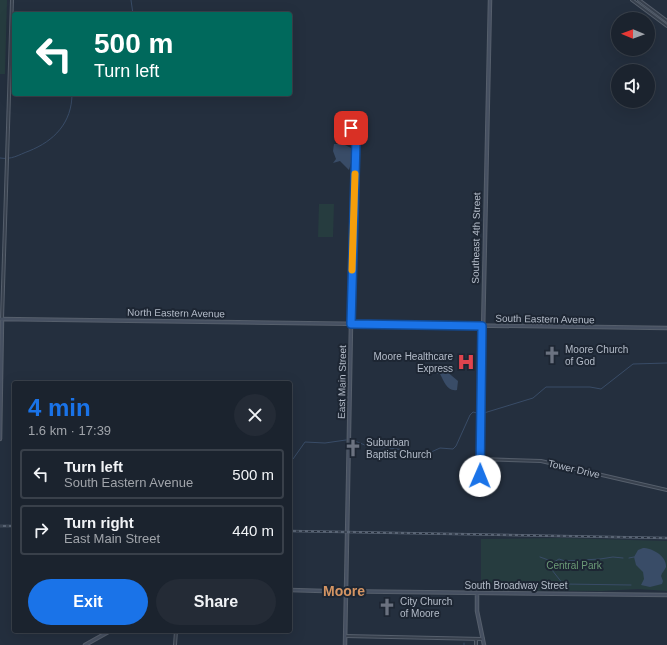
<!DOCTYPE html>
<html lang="en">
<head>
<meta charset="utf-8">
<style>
  :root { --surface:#1b232e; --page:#242b36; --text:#f1f3f6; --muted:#a0a4aa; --line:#39404a; --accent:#1a73e8 }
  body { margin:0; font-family:Arial,sans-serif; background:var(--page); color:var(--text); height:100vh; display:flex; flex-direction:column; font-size:15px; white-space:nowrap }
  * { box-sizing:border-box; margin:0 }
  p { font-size:13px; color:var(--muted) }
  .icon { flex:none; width:22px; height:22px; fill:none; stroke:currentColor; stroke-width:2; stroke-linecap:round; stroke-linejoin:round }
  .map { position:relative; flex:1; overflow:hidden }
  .sheet { position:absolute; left:12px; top:381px; width:280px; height:252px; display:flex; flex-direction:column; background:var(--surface); border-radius:4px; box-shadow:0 4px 16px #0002,0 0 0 1px var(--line) }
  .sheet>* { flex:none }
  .guide { position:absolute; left:12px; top:12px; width:280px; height:84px; border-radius:4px; box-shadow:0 4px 16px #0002,0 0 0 1px var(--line); background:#00695c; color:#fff; overflow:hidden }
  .needle { width:26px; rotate:271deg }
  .tools { position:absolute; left:611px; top:12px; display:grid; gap:8px }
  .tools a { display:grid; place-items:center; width:44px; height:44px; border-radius:50%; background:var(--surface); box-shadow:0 4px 16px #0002,0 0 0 1px var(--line); font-size:20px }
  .pin { position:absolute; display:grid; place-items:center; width:34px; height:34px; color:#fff; margin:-17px; border-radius:8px; box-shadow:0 2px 6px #0006 }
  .me { position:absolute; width:44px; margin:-22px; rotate:1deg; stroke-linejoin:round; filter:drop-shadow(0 0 3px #0008) }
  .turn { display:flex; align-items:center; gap:14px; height:84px; padding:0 16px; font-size:18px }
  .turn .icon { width:52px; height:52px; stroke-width:2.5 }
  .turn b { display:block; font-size:28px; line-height:34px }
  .round { display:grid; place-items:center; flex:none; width:42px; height:42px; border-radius:21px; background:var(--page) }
  .headline { display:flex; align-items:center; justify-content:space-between; height:68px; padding:0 16px }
  h1 { font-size:24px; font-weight:800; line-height:30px; color:var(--accent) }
  .action { display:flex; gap:8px; margin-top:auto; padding:8px 16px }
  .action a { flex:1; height:46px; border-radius:24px; background:var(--accent); color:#fff; font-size:16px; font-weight:800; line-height:46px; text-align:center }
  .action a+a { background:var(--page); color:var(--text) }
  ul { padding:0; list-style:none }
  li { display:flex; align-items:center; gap:12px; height:50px; margin:0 8px 6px; padding:0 8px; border:2px solid var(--line); border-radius:4px }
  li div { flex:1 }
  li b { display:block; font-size:15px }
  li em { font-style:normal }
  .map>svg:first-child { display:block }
  .park { fill:#263c3f }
  .water { fill:#394c67 }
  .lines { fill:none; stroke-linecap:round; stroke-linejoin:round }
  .stream { stroke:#394c67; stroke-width:1 }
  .tertiary-casing { stroke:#565f6c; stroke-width:4 }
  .secondary-casing { stroke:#565f6c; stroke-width:4.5 }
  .tertiary { stroke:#38414e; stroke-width:2 }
  .secondary { stroke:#465061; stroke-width:2.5 }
  .rail-casing { stroke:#5a6575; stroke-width:2.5 }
  .rail { stroke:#1d2633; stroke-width:1; stroke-dasharray:3; stroke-linecap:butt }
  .route-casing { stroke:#114b97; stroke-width:10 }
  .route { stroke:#1a73e8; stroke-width:7 }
  .slow { stroke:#f59e0b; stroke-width:7 }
  .labels { text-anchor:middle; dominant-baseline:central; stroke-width:4; stroke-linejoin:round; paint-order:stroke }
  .street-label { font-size:10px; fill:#b4bcc9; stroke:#1d2633 }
  .poi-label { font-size:10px; fill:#b4bcc9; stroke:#1d2633; text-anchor:start }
  .park-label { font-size:10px; fill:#6b9a76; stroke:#1d2633 }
  .district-label { font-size:14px; font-weight:bold; fill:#d59563; stroke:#1d2633 }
</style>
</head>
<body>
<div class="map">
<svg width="667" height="645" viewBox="0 0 667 645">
  <rect width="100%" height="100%" fill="#242f3e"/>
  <path class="park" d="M0,0h7l-2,74h-5z
    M319,204h15l-1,33h-15z
    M560,538l107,3v50l-29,-2 -36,2 -119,-1 -2,-1v-50z"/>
  <path class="water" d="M334,144h9l8,4v15l-2,7 -9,-9 -7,2 3,-4 -3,-8z
    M439,365l19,16 -1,9c-10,2 -13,-9 -17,-16l-8,-1 1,-6z
    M643,548c9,0 24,8 23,19 -1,3 -4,5 -5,9l2,5 -1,3 -12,3 -9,-2 3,-6 -1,-7 -7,-7 -2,-8 4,-7z"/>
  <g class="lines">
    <path class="stream" d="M131,0l2,14
      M0,158c12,2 18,-3 29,-7 25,-10 43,-28 43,-57
      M484,413l49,-15 13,-11h44l11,2 32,-25 34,-1
      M352,440l13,5 64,8 11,-5 13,1 3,-3 14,-31 3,-3 4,1
      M290,458l3,1 12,-17 20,1 21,-3
      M540,557l14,5 5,-3 6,2 35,-2 13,-2 10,1
      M629,558l5,-1
      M549,570h3l11,14 68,1
      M464,645v-2"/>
    <g class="tertiary-casing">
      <path id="tertiary" d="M632,0l35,26
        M639,0l28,21
        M351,128l4,4 1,8 -5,184
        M2,319l10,-319
        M480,459l61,2 126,29
        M345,636l138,3
        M175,645l1,-14
        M476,645v-6"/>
    </g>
    <g class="secondary-casing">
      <path id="secondary" d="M0,319l667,9
        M0,439l2,-120
        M480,476l10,-476
        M290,590l34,1
        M324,591l343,4
        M329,591l33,1
        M477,593v18l7,34
        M85,645l25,-14
        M345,645l6,-321"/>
    </g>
    <use href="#tertiary" class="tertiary"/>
    <use href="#secondary" class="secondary"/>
    <g class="rail-casing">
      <path id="rail" d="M0,526h14
        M290,531l377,7"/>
    </g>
    <use href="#rail" class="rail"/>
  </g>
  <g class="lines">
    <g class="route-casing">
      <path id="route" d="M351,128l3,4 2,8 -5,184 131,2 -2,150"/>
    </g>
    <use href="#route" class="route"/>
    <path class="slow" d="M352,270l3,-96"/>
  </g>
  <defs>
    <g id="church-bare" transform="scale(1.38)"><path d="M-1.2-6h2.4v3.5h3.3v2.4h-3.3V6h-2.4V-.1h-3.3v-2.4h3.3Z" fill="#6b7280" stroke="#1d2633" stroke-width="2.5" paint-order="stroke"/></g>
    <g id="hospital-bare" transform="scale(1.38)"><path d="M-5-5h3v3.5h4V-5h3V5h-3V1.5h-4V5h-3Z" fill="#e0444e" stroke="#1d2633" stroke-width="2.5" paint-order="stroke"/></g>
  </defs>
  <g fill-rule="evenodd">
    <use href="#church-bare" x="552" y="355"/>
    <use href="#hospital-bare" x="466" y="362"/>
    <use href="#church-bare" x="353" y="448"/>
    <use href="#church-bare" x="387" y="607"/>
  </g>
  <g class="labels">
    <g class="street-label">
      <text transform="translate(476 238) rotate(-89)">Southeast 4th Street</text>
      <text transform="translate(176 313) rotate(1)">North Eastern Avenue</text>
      <text transform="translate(545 319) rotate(1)">South Eastern Avenue</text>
      <text transform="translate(342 382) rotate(-89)">East Main Street</text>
      <text transform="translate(574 469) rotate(13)">Tower Drive</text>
      <text x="516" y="585">South Broadway Street</text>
    </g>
    <g class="poi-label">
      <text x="565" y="349">Moore Church<tspan x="565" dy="12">of God</tspan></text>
      <text x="453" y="356" text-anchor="end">Moore Healthcare<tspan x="453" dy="12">Express</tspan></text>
      <text x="366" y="442">Suburban<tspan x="366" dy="12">Baptist Church</tspan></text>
      <text x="400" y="601">City Church<tspan x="400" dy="12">of Moore</tspan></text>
    </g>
    <g class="park-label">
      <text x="574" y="565">Central Park</text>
    </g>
    <g class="district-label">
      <text x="344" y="591">Moore</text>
    </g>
  </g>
</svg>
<div class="tools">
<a><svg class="needle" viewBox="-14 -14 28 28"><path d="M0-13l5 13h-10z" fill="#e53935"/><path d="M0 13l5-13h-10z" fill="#a0a4aa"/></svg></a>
<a><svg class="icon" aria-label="sound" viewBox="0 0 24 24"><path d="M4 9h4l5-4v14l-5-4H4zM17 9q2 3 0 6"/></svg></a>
</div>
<div class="pin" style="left:351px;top:128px;background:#d93025"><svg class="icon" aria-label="arrive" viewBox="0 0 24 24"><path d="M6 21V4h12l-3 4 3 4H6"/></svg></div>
<svg class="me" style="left:480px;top:476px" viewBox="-20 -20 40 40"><circle r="19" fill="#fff"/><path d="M0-13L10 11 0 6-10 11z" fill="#1a73e8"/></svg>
<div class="guide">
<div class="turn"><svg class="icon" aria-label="left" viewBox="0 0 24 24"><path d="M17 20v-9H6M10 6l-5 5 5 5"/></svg><div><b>500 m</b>Turn left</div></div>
</div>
<section class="sheet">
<div class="headline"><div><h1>4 min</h1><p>1.6 km · 17:39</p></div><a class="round"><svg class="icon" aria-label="close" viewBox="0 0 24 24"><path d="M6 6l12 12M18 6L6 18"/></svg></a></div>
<ul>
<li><svg class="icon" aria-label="left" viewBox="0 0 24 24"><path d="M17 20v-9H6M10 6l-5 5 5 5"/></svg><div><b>Turn left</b><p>South Eastern Avenue</p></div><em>500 m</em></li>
<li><svg class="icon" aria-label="right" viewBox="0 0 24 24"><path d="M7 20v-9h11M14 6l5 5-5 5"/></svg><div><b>Turn right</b><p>East Main Street</p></div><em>440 m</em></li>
</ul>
<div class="action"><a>Exit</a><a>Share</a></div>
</section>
</div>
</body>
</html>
